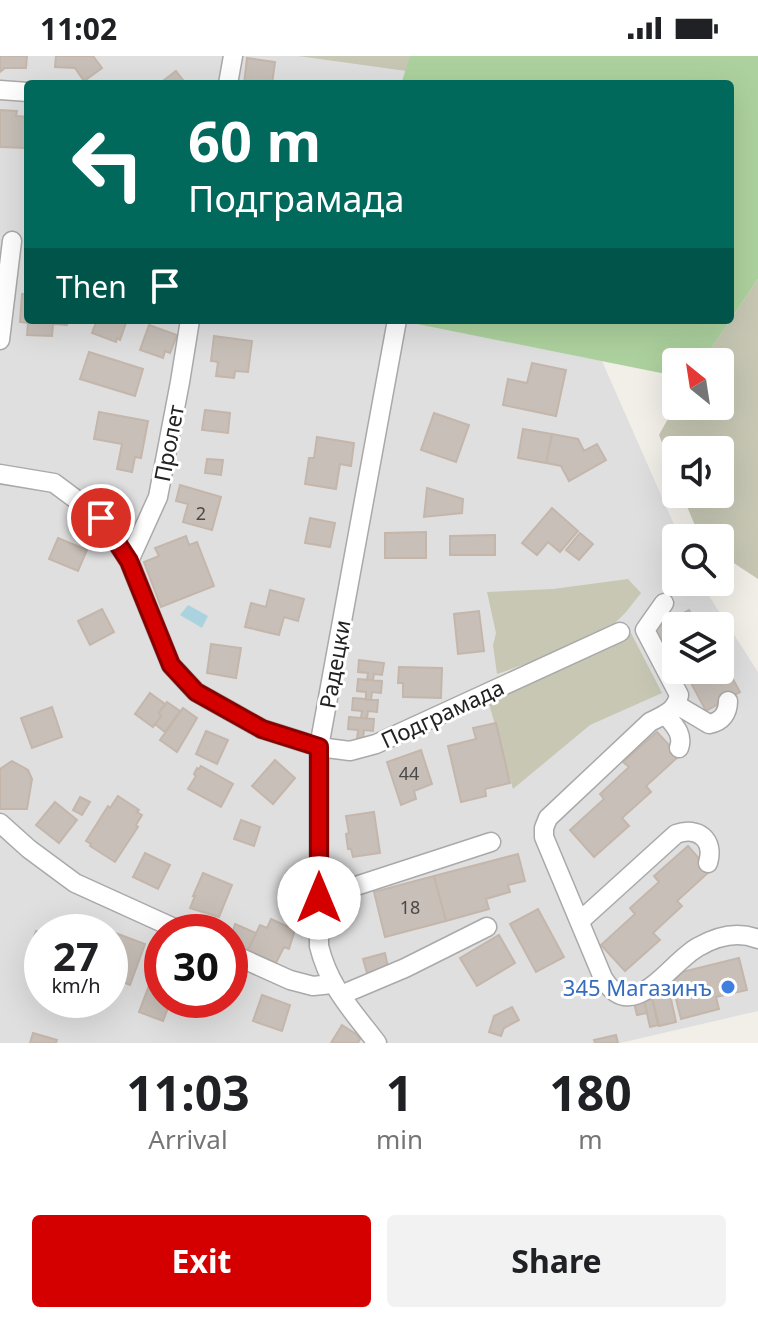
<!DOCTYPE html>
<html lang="en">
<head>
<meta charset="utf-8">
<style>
  :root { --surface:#fff; --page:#f2f2f2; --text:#202124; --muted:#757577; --accent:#d40000 }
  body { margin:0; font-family:"Noto Sans",sans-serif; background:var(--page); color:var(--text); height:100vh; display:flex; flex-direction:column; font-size:30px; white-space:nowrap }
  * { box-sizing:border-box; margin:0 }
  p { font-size:26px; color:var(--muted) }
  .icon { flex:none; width:44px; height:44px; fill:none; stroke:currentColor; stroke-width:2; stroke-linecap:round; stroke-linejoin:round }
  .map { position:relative; height:987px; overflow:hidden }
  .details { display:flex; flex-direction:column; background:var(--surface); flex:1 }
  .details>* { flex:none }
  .top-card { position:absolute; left:24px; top:24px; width:710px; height:244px; border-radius:8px; box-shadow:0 8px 32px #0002; background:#00695c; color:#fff; overflow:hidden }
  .needle { width:52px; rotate:330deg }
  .tools { position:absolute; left:662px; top:292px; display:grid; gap:16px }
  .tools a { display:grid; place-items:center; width:72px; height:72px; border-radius:8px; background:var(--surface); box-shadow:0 8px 32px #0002; font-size:40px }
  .speed { position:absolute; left:24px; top:858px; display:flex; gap:16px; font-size:40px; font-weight:700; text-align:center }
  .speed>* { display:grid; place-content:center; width:104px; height:104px; border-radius:50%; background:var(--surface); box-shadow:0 8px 32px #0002; line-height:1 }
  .speed small { font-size:20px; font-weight:400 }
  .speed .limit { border:12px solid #d22; background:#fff; color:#111 }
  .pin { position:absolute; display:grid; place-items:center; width:68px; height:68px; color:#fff; margin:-34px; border:4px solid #fff; border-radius:50%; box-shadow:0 2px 8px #0007 }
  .me { position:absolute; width:88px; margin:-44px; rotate:0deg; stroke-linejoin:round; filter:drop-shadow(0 0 6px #0008) }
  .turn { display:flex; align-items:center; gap:28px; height:168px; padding:0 32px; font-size:36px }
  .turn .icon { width:104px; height:104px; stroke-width:2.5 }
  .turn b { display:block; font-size:56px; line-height:68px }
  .then { display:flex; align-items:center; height:76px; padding:0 32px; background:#0003; gap:16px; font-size:30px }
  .eta { display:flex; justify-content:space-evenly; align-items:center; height:136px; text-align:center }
  .eta b { font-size:48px; font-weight:700; line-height:56px }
  .button { display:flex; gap:16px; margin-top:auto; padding:16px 32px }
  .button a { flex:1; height:92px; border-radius:8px; background:var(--accent); color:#fff; font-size:32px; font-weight:700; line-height:92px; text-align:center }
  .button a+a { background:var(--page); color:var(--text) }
  .status { display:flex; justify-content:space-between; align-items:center; height:56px; padding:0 40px; background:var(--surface); direction:ltr }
  .status svg { height:22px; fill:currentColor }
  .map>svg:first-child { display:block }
  .residential { fill:#e0dfdf; fill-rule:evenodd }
  .construction { fill:#c7c7b4 }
  .forest { fill:#add19e }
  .water { fill:#aad3df }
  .building { fill:#c7bfb8; stroke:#c4b6ab; stroke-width:2 }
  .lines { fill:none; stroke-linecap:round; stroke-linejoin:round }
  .minor-casing { stroke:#a9a9a9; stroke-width:21 }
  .minor { stroke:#fff; stroke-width:18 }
  .route-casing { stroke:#8a0000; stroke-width:20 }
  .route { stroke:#d40000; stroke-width:14 }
  .shop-dot { fill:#3f7fe0; stroke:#fff; stroke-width:3 }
  .labels { text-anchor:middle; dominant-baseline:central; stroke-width:6; stroke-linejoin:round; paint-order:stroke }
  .number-label { font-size:18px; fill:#4b4948 }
  .street-label { font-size:22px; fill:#222; stroke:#fff }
  .shop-label { font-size:22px; fill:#366cbe; stroke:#fff; text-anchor:end }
</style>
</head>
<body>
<div class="status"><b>11:02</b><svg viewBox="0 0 49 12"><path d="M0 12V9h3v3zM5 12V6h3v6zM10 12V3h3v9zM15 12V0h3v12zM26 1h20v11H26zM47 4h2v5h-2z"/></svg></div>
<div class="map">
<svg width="758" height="987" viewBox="0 0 758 987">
  <rect width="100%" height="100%" fill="#f2efe9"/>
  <path class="residential" d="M0,0h410l-9,28h-373v236h369l205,41 78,177h-4v44h24l58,90v339l-138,32h-620zM676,570h44v44h-44zM42,876h68v68h-68zM162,876h68v68h-68z"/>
  <path class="construction" d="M298,0h132l-2,18z
    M758,223v300l-38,-25v-16h-20l-18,-44h38v-44h-44v28l-17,-43 17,-31v2h44v-44h-18z
    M628,523l13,14 -15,19 -15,15 -66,30 -48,17 -4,-29 3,-12 -9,-41 66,-3z
    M631,577l31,60 -72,32 -77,64 -27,-96z"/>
  <path class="forest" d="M410,0h348v223l-56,83h-26v14l-279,-56h333v-236h-329z"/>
  <path class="water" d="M188,549l20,11 -6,12 -22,-13z"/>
  <path class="building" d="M0,0h27l-1,12h-21l-5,4z
    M56,0h37l9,12 -18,13 -9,-13 -20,-1z
    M247,2l28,4 -3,22h-28z
    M176,15l10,13h-27z
    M0,54l17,1 -1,5 12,1 -2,31 -26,-1z
    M22,238h6v26h39v5l-14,-1 -1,12 -25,-1 1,-12 -8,-1z
    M97,264h30l-7,20 -3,-2 -1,4 -24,-9z
    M149,269l28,10 -7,18 -5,-2 -2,7 -23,-8z
    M214,280l38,5 -4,31 -13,-1 -1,7 -18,-2 2,-14 -7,-1z
    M89,296l54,17 -8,27 -55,-17z
    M532,307l34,7 -10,46 -53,-11 5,-26 19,4z
    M205,354l25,3 -2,20 -26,-3z
    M99,356l49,9 -7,37 -6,-1 -3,15 -15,-3 5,-25 -28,-5z
    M434,357l35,12 -13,37 -35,-12z
    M523,373l29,5 -6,29 -28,-5z
    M552,378l26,5 6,12 13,-7 9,16 -37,21 -8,-15 -15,-3z
    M317,381l37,6 -3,23 -11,-2 -4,25 -31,-5 4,-26h5z
    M207,403l16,1 -2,15 -16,-2z
    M180,429l41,12 -9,33 -29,-8 5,-18 -12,-3z
    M427,432l36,11 -1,14 -38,4z
    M552,452l26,23 -18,21 -12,-10 -11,13 -15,-12z
    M310,462l25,5 -5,24 -25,-4z
    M426,476v26h-41v-25z
    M580,477l13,11 -14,16 -13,-10z
    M495,479v20h-45v-19z
    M186,480l3,9 8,-3 17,44 -53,21 -17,-45 15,-6 -4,-8z
    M58,482l29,12 -9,21 -29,-12z
    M270,534l34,9 -6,22 -14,-4 -5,18 -34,-8 6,-24 15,4z
    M102,553l12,23 -24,13 -12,-24z
    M689,554l9,16h-22v44h5l-5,2 -22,-43z
    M479,555l5,40 -26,3 -4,-40z
    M211,588l30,4 -5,30 -29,-5z
    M720,599l20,37 -34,19 -22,-41h36z
    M359,604l25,3 -2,12 -8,-1 -1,6h-6l1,-7 -10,-1z
    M399,611l43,1 -1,30 -38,-1v-14h-5z
    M358,623l24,2 -1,12 -9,-1 -1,8h-5v-8l-9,-1z
    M150,637l15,11 -6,9 2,3 -8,11 -18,-13z
    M353,642l25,2 -1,12 -9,-1 -1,7h-6l1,-7 -10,-1z
    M167,646l13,9 -15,21 -10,-8 6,-8 -2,-3z
    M52,651l10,30 -30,11 -11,-30z
    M183,652l14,10 -20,34 -17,-12z
    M349,661l25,2 -1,12 -9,-1 -1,9h-6l1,-9 -10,-1z
    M496,667l14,60 -25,6 1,7 -25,6 -13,-56 28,-7 -3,-11z
    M206,675l22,9 -11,24 -21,-10z
    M657,676l22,24 -33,30 5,6 -29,26 7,8 -35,31 -24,-27 34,-31 -4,-5 29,-27 -6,-5z
    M421,694l11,34 -18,7 2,8 -15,6 -14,-43z
    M275,704l20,18 -22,26 -21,-18z
    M12,705l16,9 4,9 -5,30h-27v-40z
    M201,710l32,18 -12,23 -33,-18 8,-13 -2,-2 3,-6 2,1z
    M118,740l21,14 -2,2 5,3 -6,10 2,2 -23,35 -25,-16 1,-2 -5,-3 22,-35 2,2z
    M80,741l10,5 -8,13 -9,-5z
    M55,746l22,18 -18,23 -23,-18z
    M374,756l6,41 -27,4 -2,-8h-3l-2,-15 3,-1 -3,-17z
    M241,764l19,7 -6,19 -20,-7z
    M688,790l22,25 -33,30 5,5 -29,27 7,7 -35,31 -24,-26 34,-31 -5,-6 29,-26 -5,-6z
    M145,797l25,12 -12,24 -25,-12z
    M518,798l7,27 -17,4 2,7 -24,7 3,10 -43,12 -12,-45z
    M203,817l29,12 -13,32 -29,-9 5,-12h-2z
    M434,820l12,45 -61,16 -11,-45z
    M538,853l26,48 -28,15 -26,-48z
    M271,863l24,11 -6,19 -5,-2 -8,16 -28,-13 12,-25 7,3z
    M235,868l21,9 -8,17 7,3 -3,8 -22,-9v-11z
    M36,875l6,2v34l-16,-6z
    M110,875l35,13 -15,41 -20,-8z
    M499,879l16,28 -38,23 -17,-28z
    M385,897l3,14 -21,6 -4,-14z
    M739,902l8,32 -31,7 3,12 -38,10 -11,-44z
    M150,927l12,4v13h9l-8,21 -24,-9z
    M669,934l7,32 -17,4 -8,-33z
    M651,938l7,31 -8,2 -7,-31z
    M262,939l28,10 -8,26 -29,-10z
    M643,940l4,17 -10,2 -4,-16z
    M196,944h27l-7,12z
    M512,951l7,13 -15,8 -3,8 -12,-4 5,-16z
    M342,969l14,9 4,5 -2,4h-27z
    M33,977l24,7 -1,3h-26z
    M616,979l2,8h-23l-1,-3z"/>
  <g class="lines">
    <g class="minor-casing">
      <path id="minor" d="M228,28l5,-28
        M0,34l28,2
        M0,284l12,-99
        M0,418l54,9 47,35 28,43 42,104 25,27 66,37 57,18 31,4 26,-7 244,-112
        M129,505l29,-64 22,-115 10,-62
        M664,547l-19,27 34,65c-3,16 -15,20 -29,27l-102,96 -4,10v9l59,141c30,49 66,-15 95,-31 19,-11 40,-16 60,-8
        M677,649l32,19c13,-2 19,-11 19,-23
        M665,658c9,11 19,20 14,34
        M0,767l29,26 46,34 108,49
        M319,842l172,-56
        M580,865l96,-87c22,-8 39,6 32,29
        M230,897l60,27 23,6 19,-2
        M341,939l64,-27 82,-41
        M377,987c-25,-33 -48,-56 -58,-97v-199l78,-427"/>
    </g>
    <use href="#minor" class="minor"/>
  </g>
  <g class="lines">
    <g class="route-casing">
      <path id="route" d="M101,462l28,43 42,104 25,27 66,37 57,18v151"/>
    </g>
    <use href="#route" class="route"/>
  </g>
  <circle class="shop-dot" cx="728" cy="931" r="8"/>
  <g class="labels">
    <g class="number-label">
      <text x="201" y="457">2</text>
      <text x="409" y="717">44</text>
      <text x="410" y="851">18</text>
    </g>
    <g class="street-label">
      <text transform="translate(168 387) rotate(-79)">Пролет</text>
      <text transform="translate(334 608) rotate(-80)">Радецки</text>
      <text transform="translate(442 657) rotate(-25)">Подграмада</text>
    </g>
    <g class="shop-label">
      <text x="712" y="931">345 Магазинъ</text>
    </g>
  </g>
</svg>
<div class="tools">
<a><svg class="needle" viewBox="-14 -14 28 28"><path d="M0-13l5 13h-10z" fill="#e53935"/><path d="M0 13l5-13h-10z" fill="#757577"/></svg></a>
<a><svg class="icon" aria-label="sound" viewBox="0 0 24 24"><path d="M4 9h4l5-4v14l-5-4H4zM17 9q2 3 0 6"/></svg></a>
<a><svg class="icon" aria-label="search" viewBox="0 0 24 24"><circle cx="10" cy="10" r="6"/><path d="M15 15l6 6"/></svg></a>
<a><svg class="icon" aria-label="layers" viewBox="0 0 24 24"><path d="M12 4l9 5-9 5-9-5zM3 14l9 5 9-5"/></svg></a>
</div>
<div class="speed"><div>27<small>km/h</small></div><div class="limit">30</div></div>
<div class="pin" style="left:101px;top:462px;background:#d93025"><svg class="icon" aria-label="arrive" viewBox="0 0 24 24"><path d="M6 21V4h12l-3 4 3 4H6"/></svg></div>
<svg class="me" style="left:319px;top:842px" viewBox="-20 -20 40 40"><circle r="19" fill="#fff"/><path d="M0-13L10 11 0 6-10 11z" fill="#d40000"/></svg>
<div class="top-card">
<div class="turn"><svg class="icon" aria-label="left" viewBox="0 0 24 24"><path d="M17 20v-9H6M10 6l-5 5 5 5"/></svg><div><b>60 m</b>Подграмада</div></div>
<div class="then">Then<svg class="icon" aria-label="arrive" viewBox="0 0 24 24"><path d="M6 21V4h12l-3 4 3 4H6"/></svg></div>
</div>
</div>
<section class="details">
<div class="eta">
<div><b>11:03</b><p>Arrival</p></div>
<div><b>1</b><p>min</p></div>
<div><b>180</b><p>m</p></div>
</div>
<div class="button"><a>Exit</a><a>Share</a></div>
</section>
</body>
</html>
